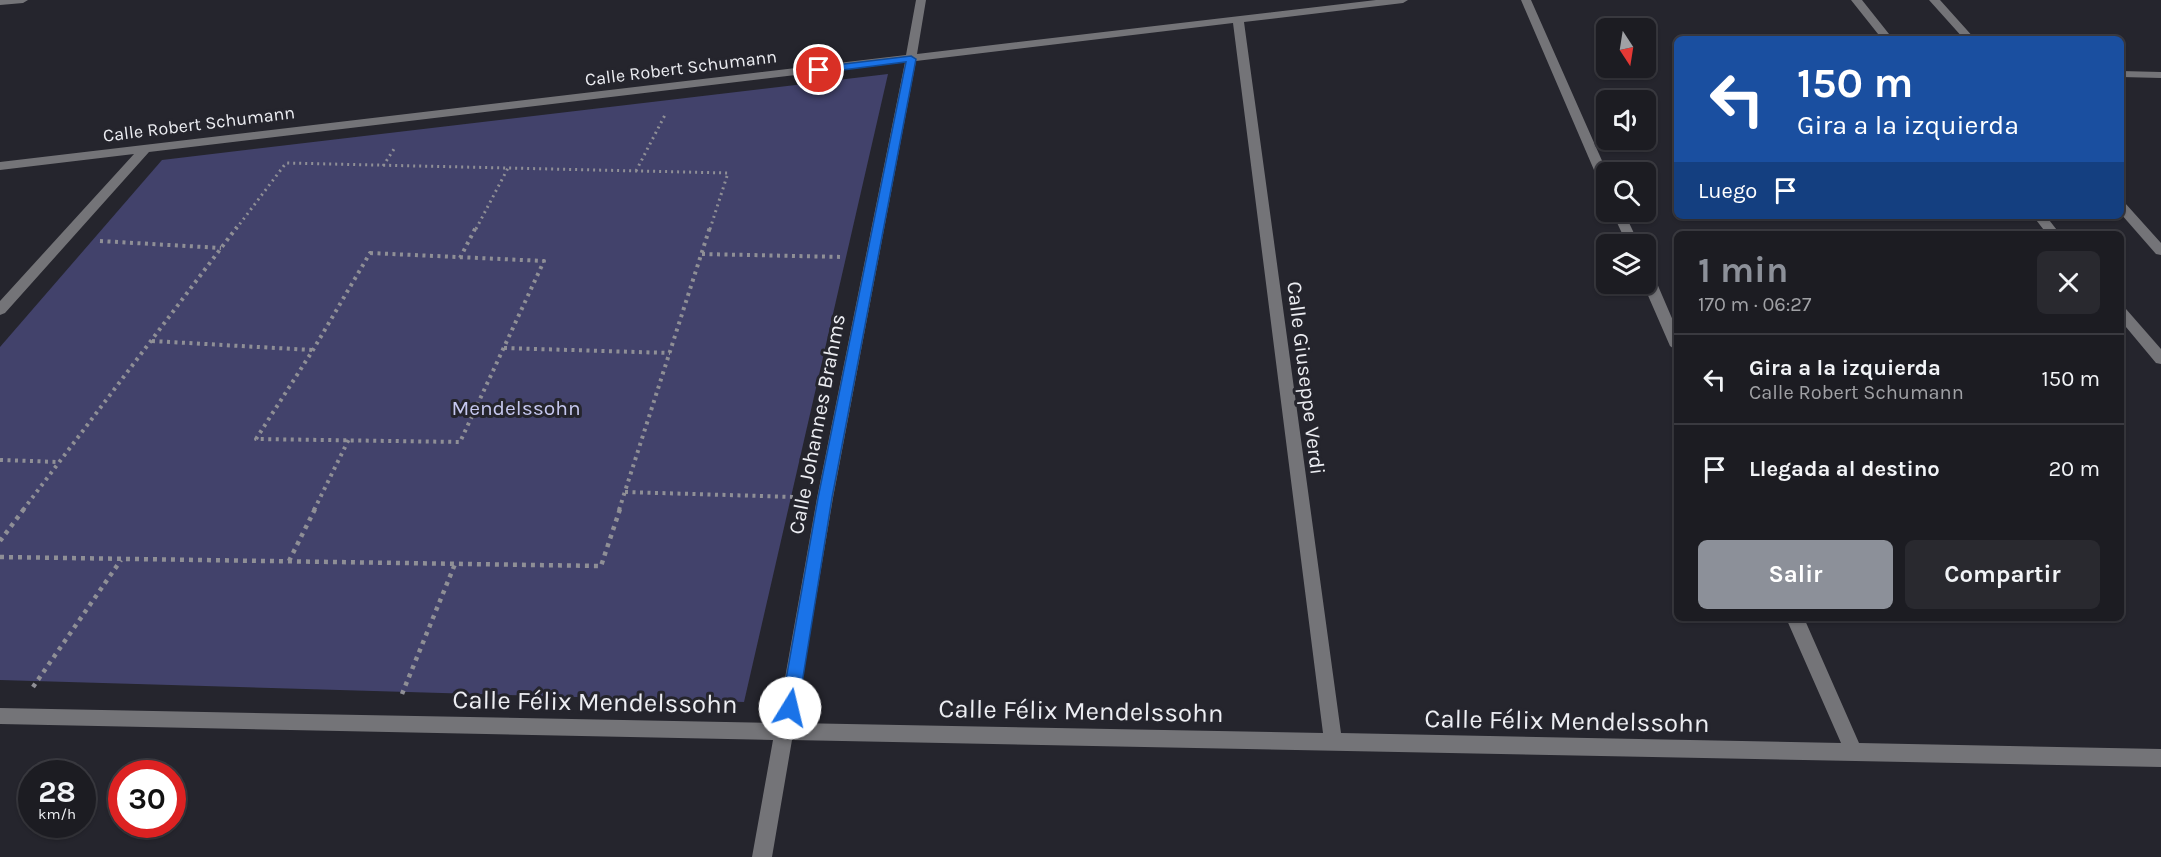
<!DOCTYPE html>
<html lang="es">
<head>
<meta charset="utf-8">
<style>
  :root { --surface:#1c1c22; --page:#29292f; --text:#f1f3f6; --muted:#a0a1a5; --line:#3a3a40; --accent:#8c9099 }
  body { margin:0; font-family:Karla,sans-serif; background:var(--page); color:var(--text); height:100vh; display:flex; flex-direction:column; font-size:22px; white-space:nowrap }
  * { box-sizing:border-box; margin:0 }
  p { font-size:20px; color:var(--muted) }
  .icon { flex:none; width:33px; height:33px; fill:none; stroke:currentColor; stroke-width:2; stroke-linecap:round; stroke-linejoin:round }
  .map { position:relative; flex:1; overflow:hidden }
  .panel { position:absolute; left:1674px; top:231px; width:450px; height:390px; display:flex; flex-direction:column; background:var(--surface); border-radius:9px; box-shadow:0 2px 4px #0004,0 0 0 2px var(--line) }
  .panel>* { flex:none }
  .hud { position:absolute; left:1674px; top:36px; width:450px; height:183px; border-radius:9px; box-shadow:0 2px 4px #0004,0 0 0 2px var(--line); background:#1a4fa0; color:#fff; overflow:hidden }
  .needle { width:39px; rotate:168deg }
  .tools { position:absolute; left:1596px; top:18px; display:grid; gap:12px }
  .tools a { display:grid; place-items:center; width:60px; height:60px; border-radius:9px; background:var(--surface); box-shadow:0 2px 4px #0004,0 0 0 2px var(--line); font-size:30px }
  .speed { position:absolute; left:18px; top:760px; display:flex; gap:12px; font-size:30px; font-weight:700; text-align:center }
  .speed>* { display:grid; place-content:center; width:78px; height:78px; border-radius:50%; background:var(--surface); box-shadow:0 2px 4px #0004,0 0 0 2px var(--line); line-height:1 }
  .speed small { font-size:15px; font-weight:400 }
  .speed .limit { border:9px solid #d22; background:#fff; color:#111 }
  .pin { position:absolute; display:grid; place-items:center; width:51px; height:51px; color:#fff; margin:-26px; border:3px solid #fff; border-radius:50%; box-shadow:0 2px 6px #0007 }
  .me { position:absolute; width:66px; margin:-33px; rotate:9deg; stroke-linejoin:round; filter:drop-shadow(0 0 4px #0008) }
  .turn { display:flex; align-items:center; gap:21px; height:126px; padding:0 24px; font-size:27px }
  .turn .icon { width:78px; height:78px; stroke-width:2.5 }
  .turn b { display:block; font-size:42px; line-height:51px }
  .then { display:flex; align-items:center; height:57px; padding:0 24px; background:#0003; gap:12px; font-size:22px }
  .round { display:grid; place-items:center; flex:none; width:63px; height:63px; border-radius:9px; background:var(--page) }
  .headline { display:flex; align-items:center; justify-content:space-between; height:102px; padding:0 24px }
  h1 { font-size:36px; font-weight:700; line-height:45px; color:var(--accent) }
  .action { display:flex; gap:12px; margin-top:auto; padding:12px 24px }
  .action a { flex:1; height:69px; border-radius:9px; background:var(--accent); color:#fff; font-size:24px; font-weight:700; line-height:69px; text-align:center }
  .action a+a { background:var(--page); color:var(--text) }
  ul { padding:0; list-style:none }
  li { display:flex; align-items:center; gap:18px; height:90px; padding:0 24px; border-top:2px solid var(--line) }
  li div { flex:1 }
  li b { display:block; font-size:22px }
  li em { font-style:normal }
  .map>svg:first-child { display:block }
  .green { fill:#42426b }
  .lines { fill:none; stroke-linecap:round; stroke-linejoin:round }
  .path-far2 { stroke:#8f8f96; stroke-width:3; stroke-dasharray:2 4; stroke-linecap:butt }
  .path-far1 { stroke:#8f8f96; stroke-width:4; stroke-dasharray:3 4.5; stroke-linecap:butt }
  .path { stroke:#8f8f96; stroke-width:4.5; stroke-dasharray:4 5; stroke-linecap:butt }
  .minor { fill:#747478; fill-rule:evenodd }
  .route { fill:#1a73e8; stroke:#114b97; stroke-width:1.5 }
  .labels { text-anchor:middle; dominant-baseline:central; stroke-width:6; stroke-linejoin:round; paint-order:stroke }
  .far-street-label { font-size:18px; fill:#ecedf2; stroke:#25252d }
  .street-label { font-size:21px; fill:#ecedf2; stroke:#25252d }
  .park-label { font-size:21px; fill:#c6c8ef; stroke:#25252d }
  .near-street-label { font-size:26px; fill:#ecedf2; stroke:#25252d }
</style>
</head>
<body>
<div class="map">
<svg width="2161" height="857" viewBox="0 0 2161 857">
  <rect width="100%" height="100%" fill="#25252d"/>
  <path class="green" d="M888,74l-144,628 -744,-22v-333l162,-187z"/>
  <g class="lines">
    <path class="path-far2" d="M383,166l13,-20
      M636,171l30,-58
      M236,229l50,-66 442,10 -18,56
      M476,229l32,-61"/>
    <path class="path-far1" d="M100,241l121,7
      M370,253l174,8 -84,181 -204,-3 57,-89z
      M702,254l141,3
      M460,258l16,-31
      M152,341l160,9
      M504,348l166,5
      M0,460l59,2
      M625,492l170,5
      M23,510l214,-283
      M314,510l35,-71
      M619,510l91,-283"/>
    <path class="path" d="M0,541l24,-32
      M0,557l601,9 19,-57
      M289,561l26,-52
      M33,687l88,-127
      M402,694l53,-130"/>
    <path class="minor" d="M0,0h28l-5,3 -23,2z
      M916,0h10l-9,54 459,-54h32l-5,3 -159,19 97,711 500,10 -55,-125h18l55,125 302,6v18l-1369,-27 -20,117h-20l21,-117 -773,-16v-16l777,15 40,-225 88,-436 -756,90 -144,161 -5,2v-14l134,-147 -134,16v-8l906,-107zM1233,23l90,710 -528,-10 38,-225 83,-437z
      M1521,0h10l76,172 -1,16 -6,-4z
      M1851,0h11l31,39h-11z
      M1929,0h11l35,39h-11z
      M2121,71l40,1v6l-40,-1z
      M2121,202l4,1 36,40v12l-5,-1 -35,-40z
      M1612,212h12l15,32h-12z
      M2033,216h13l14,18h-13z
      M1646,269l7,5 24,56v21l-7,-5 -27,-62h3z
      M2121,307l5,2 35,40v15l-5,-1 -35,-42z"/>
  </g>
  <path class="route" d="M911,56l5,3 -84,439 -34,210 -3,5 -5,3 -6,-3 -3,-5 37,-210 88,-436 -87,11 -5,-3 5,-3z"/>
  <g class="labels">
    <g class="far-street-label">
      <text transform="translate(681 68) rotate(-7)">Calle Robert Schumann</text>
      <text transform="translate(199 124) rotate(-7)">Calle Robert Schumann</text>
    </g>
    <g class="street-label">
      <text transform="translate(1306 378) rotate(83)">Calle Giuseppe Verdi</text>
      <text transform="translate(817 424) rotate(-79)">Calle Johannes Brahms</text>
    </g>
    <g class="park-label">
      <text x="516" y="408">Mendelssohn</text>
    </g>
    <g class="near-street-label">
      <text transform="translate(595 702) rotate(1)">Calle Félix Mendelssohn</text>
      <text transform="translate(1081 711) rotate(1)">Calle Félix Mendelssohn</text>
      <text transform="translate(1567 721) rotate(1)">Calle Félix Mendelssohn</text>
    </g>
  </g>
</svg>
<div class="tools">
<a><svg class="needle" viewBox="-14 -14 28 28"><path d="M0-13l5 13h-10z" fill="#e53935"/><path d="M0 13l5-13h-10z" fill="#a0a1a5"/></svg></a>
<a><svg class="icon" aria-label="sound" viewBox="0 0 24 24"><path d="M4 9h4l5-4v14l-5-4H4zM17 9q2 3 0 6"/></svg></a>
<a><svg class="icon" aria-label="search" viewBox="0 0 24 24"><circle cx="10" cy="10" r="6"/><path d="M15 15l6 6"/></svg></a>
<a><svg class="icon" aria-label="layers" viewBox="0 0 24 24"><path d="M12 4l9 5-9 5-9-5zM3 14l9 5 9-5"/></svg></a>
</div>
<div class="speed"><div>28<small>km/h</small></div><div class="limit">30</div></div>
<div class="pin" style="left:819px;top:70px;background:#d93025"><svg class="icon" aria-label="arrive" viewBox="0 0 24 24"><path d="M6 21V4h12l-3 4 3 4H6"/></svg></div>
<svg class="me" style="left:790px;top:708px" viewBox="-20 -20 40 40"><circle r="19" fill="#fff"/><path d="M0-13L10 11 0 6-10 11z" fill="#1a73e8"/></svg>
<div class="hud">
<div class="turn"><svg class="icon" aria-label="left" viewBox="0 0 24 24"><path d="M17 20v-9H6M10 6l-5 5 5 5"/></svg><div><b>150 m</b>Gira a la izquierda</div></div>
<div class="then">Luego<svg class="icon" aria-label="arrive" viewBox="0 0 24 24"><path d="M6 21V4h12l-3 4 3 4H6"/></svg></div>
</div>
<section class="panel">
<div class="headline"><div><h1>1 min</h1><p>170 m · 06:27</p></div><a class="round"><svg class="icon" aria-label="close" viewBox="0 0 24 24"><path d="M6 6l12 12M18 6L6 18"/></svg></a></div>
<ul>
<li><svg class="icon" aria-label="left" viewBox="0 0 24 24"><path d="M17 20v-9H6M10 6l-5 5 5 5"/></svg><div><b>Gira a la izquierda</b><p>Calle Robert Schumann</p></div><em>150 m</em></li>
<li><svg class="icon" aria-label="arrive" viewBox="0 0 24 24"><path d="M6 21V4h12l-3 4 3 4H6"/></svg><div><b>Llegada al destino</b></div><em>20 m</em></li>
</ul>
<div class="action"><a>Salir</a><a>Compartir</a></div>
</section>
</div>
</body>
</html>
